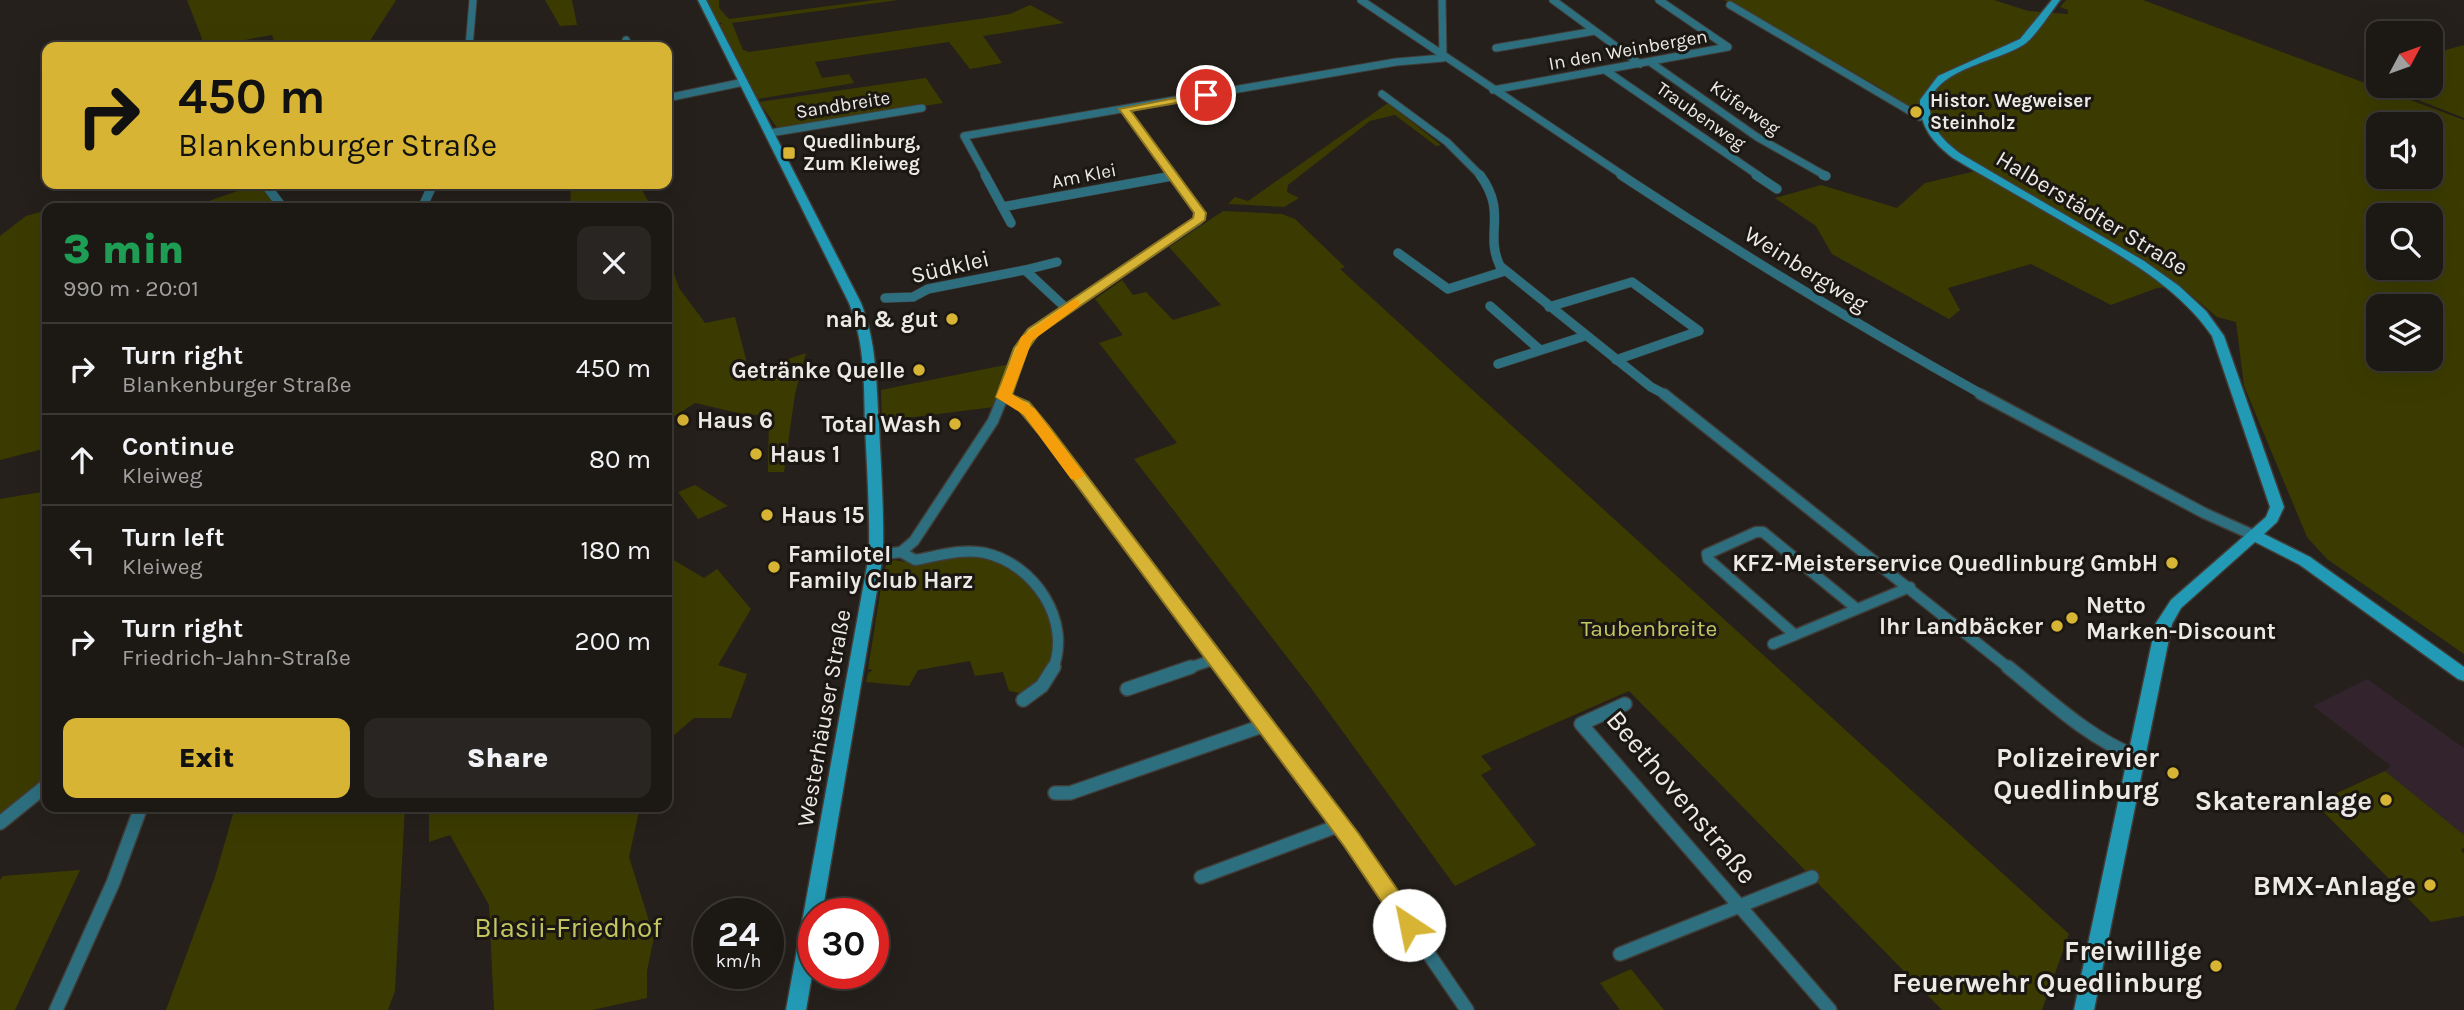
<!DOCTYPE html>
<html lang="en">
<head>
<meta charset="utf-8">
<style>
  :root { --surface:#1c1814; --page:#292522; --text:#f1f3f6; --muted:#a0a0a0; --line:#3a3734; --accent:#d7b434 }
  body { margin:0; font-family:Karla,sans-serif; background:var(--page); color:var(--text); height:100vh; display:flex; flex-direction:column; font-size:26px; white-space:nowrap }
  * { box-sizing:border-box; margin:0 }
  p { font-size:23px; color:var(--muted) }
  .icon { flex:none; width:38px; height:38px; fill:none; stroke:currentColor; stroke-width:2; stroke-linecap:round; stroke-linejoin:round }
  .map { position:relative; flex:1; overflow:hidden }
  .side { position:absolute; left:42px; top:203px; width:630px; height:609px; display:flex; flex-direction:column; background:var(--surface); border-radius:14px; box-shadow:0 7px 28px #0002,0 0 0 2px var(--line) }
  .side>* { flex:none }
  .top-card { position:absolute; left:42px; top:42px; width:630px; height:147px; border-radius:14px; box-shadow:0 7px 28px #0002,0 0 0 2px var(--line); background:#d7b434; color:#111; overflow:hidden }
  .needle { width:46px; rotate:49deg }
  .fabs { position:absolute; left:2366px; top:21px; display:grid; gap:14px }
  .fabs a { display:grid; place-items:center; width:77px; height:77px; border-radius:14px; background:var(--surface); box-shadow:0 7px 28px #0002,0 0 0 2px var(--line); font-size:35px }
  .speed { position:absolute; left:693px; top:898px; display:flex; gap:14px; font-size:35px; font-weight:700; text-align:center }
  .speed>* { display:grid; place-content:center; width:91px; height:91px; border-radius:50%; background:var(--surface); box-shadow:0 7px 28px #0002,0 0 0 2px var(--line); line-height:1 }
  .speed small { font-size:18px; font-weight:400 }
  .speed .limit { border:10px solid #d22; background:#fff; color:#111 }
  .pin { position:absolute; display:grid; place-items:center; width:60px; height:60px; color:#fff; margin:-30px; border:4px solid #fff; border-radius:50%; box-shadow:0 2px 7px #0007 }
  .me { position:absolute; width:77px; margin:-38px; rotate:326deg; stroke-linejoin:round; filter:drop-shadow(0 0 5px #0008) }
  .turn { display:flex; align-items:center; gap:24px; height:147px; padding:0 21px; font-size:32px }
  .turn .icon { width:91px; height:91px; stroke-width:2.5 }
  .turn b { display:block; font-size:49px; line-height:60px }
  .round { display:grid; place-items:center; flex:none; width:74px; height:74px; border-radius:14px; background:var(--page) }
  .head { display:flex; align-items:center; justify-content:space-between; height:119px; padding:0 21px }
  h1 { font-size:42px; font-weight:800; line-height:52px; color:#1e9e55 }
  .button { display:flex; gap:14px; margin-top:auto; padding:14px 21px }
  .button a { flex:1; height:80px; border-radius:14px; background:var(--accent); color:#111; font-size:28px; font-weight:800; line-height:80px; text-align:center }
  .button a+a { background:var(--page); color:var(--text) }
  ul { padding:0; list-style:none }
  li { display:flex; align-items:center; gap:21px; height:91px; padding:0 21px; border-top:2px solid var(--line) }
  li div { flex:1 }
  li b { display:block; font-size:26px }
  li em { font-style:normal }
  .map>svg:first-child { display:block }
  .education { fill:#33232d }
  .green { fill:#3b3b01; fill-rule:evenodd }
  .lines { fill:none; stroke-linecap:round; stroke-linejoin:round }
  .minor-far3-casing { stroke:#413c37; stroke-width:9 }
  .minor-far2-casing { stroke:#413c37; stroke-width:10 }
  .minor-far1-casing { stroke:#413c37; stroke-width:13 }
  .minor-casing { stroke:#413c37; stroke-width:16 }
  .secondary-casing { stroke:#413c37; stroke-width:3 }
  .minor-far3 { stroke:#2e6f7f; stroke-width:7 }
  .minor-far2 { stroke:#2e6f7f; stroke-width:9 }
  .minor-far1 { stroke:#2e6f7f; stroke-width:10 }
  .minor { stroke:#2e6f7f; stroke-width:13 }
  .secondary { fill:#239ab5; fill-rule:evenodd }
  .route { fill:#d7b434; stroke:#8c7522; stroke-width:2 }
  .slow { fill:#f59e0b }
  .poi-dot { fill:#d7b434; stroke:#1b1712; stroke-width:2.5 }
  .labels { text-anchor:middle; dominant-baseline:central; stroke-width:6; stroke-linejoin:round; paint-order:stroke }
  .far-street-label { font-size:19px; fill:#ece9e6; stroke:#1b1712 }
  .far-poi-label { font-size:19px; font-weight:bold; fill:#ece9e6; stroke:#1b1712; text-anchor:start }
  .street-label { font-size:23px; fill:#ece9e6; stroke:#1b1712 }
  .poi-label { font-size:23px; font-weight:bold; fill:#ece9e6; stroke:#1b1712; text-anchor:end }
  .park-label { font-size:23px; fill:#c4c761; stroke:#1b1712 }
  .near-poi-label { font-size:28px; font-weight:bold; fill:#ece9e6; stroke:#1b1712; text-anchor:end }
  .near-street-label { font-size:28px; fill:#ece9e6; stroke:#1b1712 }
  .near-park-label { font-size:28px; fill:#c4c761; stroke:#1b1712 }
</style>
</head>
<body>
<div class="map">
<svg width="2464" height="1010" viewBox="0 0 2464 1010">
  <rect width="100%" height="100%" fill="#25201b"/>
  <path class="education" d="M2367,679l97,69v87l-79,-64 6,-5 -78,-60z"/>
  <path class="green" d="M187,0h209l-30,47h-90l-4,-12 -60,11 -8,-2z
    M545,0h27l5,25 -17,1z
    M706,0h13v8l10,11 146,-19h23l-166,23 11,27 6,2 237,-34 24,-4 20,-9 34,18 -81,13 19,27 -32,6 -21,-27 -134,20 7,16 27,-4 5,9 -96,16 -39,-74 4,-2h-5z
    M1724,0h270l34,11 40,3v-4l-8,-3 6,-7h77l321,120v534l-137,-95 -20,-22 -63,-151 -8,-64 -19,-5 -37,-31 -23,2 -46,17 -80,-41 -83,24 12,22 -11,9 -117,-65 -16,-28 -41,-28 46,-13 76,23 28,-25 55,-13 -44,-37 -7,-18 -15,-2 -37,-27zM2378,124h53v53h-53zM2378,215h53v53h-53zM2378,306h53v53h-53z
    M2464,45v73l-82,-32h49v-32z
    M926,78l17,25 -165,26 -19,-27z
    M1388,103l53,42 -5,1 -41,-31 -25,6 -82,64 -1,7 12,6 -15,9 -56,-3 7,-7 13,4z
    M258,184h4l16,24h-90z
    M571,184h68l13,24h-56v-4l-26,2z
    M47,210v238l-47,12v-224l26,-20z
    M1223,211l59,3 13,5 50,48 -5,2 729,665 -27,76h-100l-313,-319 -148,65 11,13 -11,6 55,70 -81,41 -144,-198 -177,-229 43,-16 -78,-100 24,-8 -28,-36 27,-19 11,15 13,-3 27,28 48,-15 -52,-58z
    M667,253l12,35 26,35 30,-6 13,50 28,-4 30,-10 -11,41 -11,78h-16l1,-56 -26,-2 -48,-11 -28,18z
    M1010,364l-16,43 -112,14 -1,-31z
    M695,485l33,21 -30,13 -20,-27z
    M47,491v289l-47,38v-319z
    M945,555c12,0 27,-2 39,0 41,9 80,63 68,105 -4,14 -16,23 -26,34l-17,-3 -6,-19 -28,4 -5,-15 -52,9 -9,16 -43,-4 2,-9 5,-3 -5,-1 14,-88h4l-3,-2 3,-15 8,-4 18,3z
    M667,556l37,22 13,-9 34,40 -33,56 29,9 -16,44h-37l-27,23z
    M2385,771l79,64v12l-3,3 3,4v62l-33,6 -116,-119z
    M235,807h170l-10,184 -7,19h-222l49,-133z
    M429,807h211l-11,50 25,80 -7,34v27l-55,12h-98l-5,-105 -39,-70 -21,7z
    M80,870l-65,140h-15v-130l3,-4z
    M1631,969l33,41h-44l-20,-27z"/>
  <g class="lines">
    <g class="minor-far3-casing">
      <path id="minor-far3" d="M1361,0l263,176
        M1442,0l1,58
        M1553,0l87,64
        M1730,5l190,112
        M626,40l3,7
        M203,44l4,3
        M469,47l4,-47
        M1496,48l99,-17
        M1650,62l107,75 69,39
        M1605,70l154,106
        M1493,90l235,-43 -69,-47
        M1382,94l65,48 34,34
        M667,98l77,-16
        M1124,109l49,67
        M770,133l152,-25
        M986,176l-22,-40 432,-74 47,-4"/>
    </g>
    <g class="minor-far2-casing">
      <path id="minor-far2" d="M985,175l26,48
        M1480,175c28,38 4,58 20,91l151,121 15,8
        M1621,175c118,78 238,151 362,220
        M1756,175l21,14
        M1823,175l3,1
        M265,184l18,24
        M1002,207l170,-31
        M422,208l11,-24
        M1398,253l50,36 57,-18
        M1025,270l32,-8
        M885,298l28,-1 15,-8 97,-19 42,39
        M1490,306l50,44
        M1549,307l83,-25 67,49 -83,29
        M1498,364l87,-28
        M1003,395l18,-47 12,-16 166,-112 1,-7 -28,-38"/>
    </g>
    <g class="minor-far1-casing">
      <path id="minor-far1" d="M1664,394l346,275
        M1980,394l224,119 49,22
        M1004,396l19,10 21,24 179,239
        M901,552l14,8c23,-4 47,-12 70,-7 49,11 87,67 68,116
        M876,555l25,-3 13,-11 79,-120 11,-27
        M1857,609l-94,-77h-7l-49,22 1,5 87,76 115,-48
        M1773,644l22,-9
        M1186,669l29,-10"/>
    </g>
    <g class="minor-casing">
      <path id="minor" d="M1222,667l129,173 116,170
        M2008,667c40,32 79,70 127,89
        M1127,689l64,-22
        M1023,700l19,-14 12,-19
        M1625,704l-44,20 249,286
        M1055,793h15l195,-68
        M0,823l47,-38
        M1201,877l139,-52
        M1620,954l192,-77
        M56,1010l57,-127 28,-76"/>
    </g>
    <g class="secondary-casing">
      <path id="secondary" d="M698,0h8l155,303c16,40 15,80 18,122 2,44 5,87 4,130l-61,359h-8v50l-8,46h-20l83,-455c1,-43 -2,-86 -4,-130 -1,-42 0,-82 -16,-122z
        M2052,0h8c-9,12 -23,34 -34,43 -25,19 -100,26 -96,68 2,19 16,32 31,43l183,107 35,25 27,25 18,25 60,171 -7,15 -13,12 46,23 154,110v14l-6,-2 -158,-114 -45,-23 -74,66 -9,16 -78,386h-20l82,-387 15,-23 95,-83 4,-10 -58,-171c-32,-47 -85,-77 -133,-105 -42,-25 -84,-48 -126,-73 -20,-15 -34,-32 -33,-58l18,-24 82,-37z"/>
    </g>
    <use href="#minor-far3" class="minor-far3"/>
    <use href="#minor-far2" class="minor-far2"/>
    <use href="#minor-far1" class="minor-far1"/>
    <use href="#minor" class="minor"/>
    <use href="#secondary" class="secondary"/>
  </g>
  <path class="route" d="M1206,92l5,3 -1,2 -79,14 75,102 -1,7 -167,115 -10,14 -16,46 17,7 20,24 310,408 58,84 3,7 -3,7 -8,3 -7,-3 -58,-86 -306,-413 -20,-24 -22,-12 18,-49 14,-19 165,-111 1,-5 -75,-104z"/>
  <path class="slow" d="M1075,299l4,2v5l-47,35 -20,53 23,15 50,66 -8,5 -6,-1 -47,-64 -28,-18 25,-60z"/>
  <g class="poi-dot">
    <circle cx="1916" cy="112" r="7"/>
    <rect x="782" y="146" width="14" height="14" rx="3.5"/>
    <circle cx="952" cy="319" r="7"/>
    <circle cx="919" cy="370" r="7"/>
    <circle cx="683" cy="420" r="7"/>
    <circle cx="955" cy="424" r="7"/>
    <circle cx="756" cy="454" r="7"/>
    <circle cx="767" cy="515" r="7"/>
    <circle cx="2172" cy="563" r="7"/>
    <circle cx="774" cy="567" r="7"/>
    <circle cx="2072" cy="618" r="7"/>
    <circle cx="2057" cy="626" r="7"/>
    <circle cx="2173" cy="773" r="7"/>
    <circle cx="2386" cy="800" r="7"/>
    <circle cx="2430" cy="885" r="7"/>
    <circle cx="2216" cy="966" r="7"/>
  </g>
  <g class="labels">
    <g class="far-street-label">
      <text transform="translate(1628 50) rotate(-10)">In den Weinbergen</text>
      <text transform="translate(843 105) rotate(-9)">Sandbreite</text>
      <text transform="translate(1745 108) rotate(35)">Küferweg</text>
      <text transform="translate(1701 116) rotate(35)">Traubenweg</text>
      <text transform="translate(1084 176) rotate(-11)">Am Klei</text>
    </g>
    <g class="far-poi-label">
      <text x="1930" y="101">Histor. Wegweiser<tspan x="1930" dy="22">Steinholz</tspan></text>
      <text x="803" y="142">Quedlinburg,<tspan x="803" dy="22">Zum Kleiweg</tspan></text>
    </g>
    <g class="street-label">
      <text transform="translate(2092 213) rotate(31)">Halberstädter Straße</text>
      <text transform="translate(950 267) rotate(-13)">Südklei</text>
      <text transform="translate(1806 269) rotate(32)">Weinbergweg</text>
      <text transform="translate(824 718) rotate(-80)">Westerhäuser Straße</text>
    </g>
    <g class="poi-label">
      <text x="938" y="319">nah &amp; gut</text>
      <text x="905" y="370">Getränke Quelle</text>
      <text x="697" y="420" text-anchor="start">Haus 6</text>
      <text x="941" y="424">Total Wash</text>
      <text x="770" y="454" text-anchor="start">Haus 1</text>
      <text x="781" y="515" text-anchor="start">Haus 15</text>
      <text x="788" y="554" text-anchor="start">Familotel<tspan x="788" dy="26">Family Club Harz</tspan></text>
      <text x="2158" y="563">KFZ-Meisterservice Quedlinburg GmbH</text>
      <text x="2086" y="605" text-anchor="start">Netto<tspan x="2086" dy="26">Marken-Discount</tspan></text>
      <text x="2043" y="626">Ihr Landbäcker</text>
    </g>
    <g class="park-label">
      <text x="1649" y="628">Taubenbreite</text>
    </g>
    <g class="near-poi-label">
      <text x="2159" y="757">Polizeirevier<tspan x="2159" dy="32">Quedlinburg</tspan></text>
      <text x="2372" y="800">Skateranlage</text>
      <text x="2416" y="885">BMX-Anlage</text>
      <text x="2202" y="950">Freiwillige<tspan x="2202" dy="32">Feuerwehr Quedlinburg</tspan></text>
    </g>
    <g class="near-street-label">
      <text transform="translate(1682 797) rotate(50)">Beethovenstraße</text>
    </g>
    <g class="near-park-label">
      <text x="568" y="927">Blasii-Friedhof</text>
    </g>
  </g>
</svg>
<div class="fabs">
<a><svg class="needle" viewBox="-14 -14 28 28"><path d="M0-13l5 13h-10z" fill="#e53935"/><path d="M0 13l5-13h-10z" fill="#a0a0a0"/></svg></a>
<a><svg class="icon" aria-label="sound" viewBox="0 0 24 24"><path d="M4 9h4l5-4v14l-5-4H4zM17 9q2 3 0 6"/></svg></a>
<a><svg class="icon" aria-label="search" viewBox="0 0 24 24"><circle cx="10" cy="10" r="6"/><path d="M15 15l6 6"/></svg></a>
<a><svg class="icon" aria-label="layers" viewBox="0 0 24 24"><path d="M12 4l9 5-9 5-9-5zM3 14l9 5 9-5"/></svg></a>
</div>
<div class="speed"><div>24<small>km/h</small></div><div class="limit">30</div></div>
<div class="pin" style="left:1206px;top:95px;background:#d93025"><svg class="icon" aria-label="arrive" viewBox="0 0 24 24"><path d="M6 21V4h12l-3 4 3 4H6"/></svg></div>
<svg class="me" style="left:1409px;top:925px" viewBox="-20 -20 40 40"><circle r="19" fill="#fff"/><path d="M0-13L10 11 0 6-10 11z" fill="#d7b434"/></svg>
<div class="top-card">
<div class="turn"><svg class="icon" aria-label="right" viewBox="0 0 24 24"><path d="M7 20v-9h11M14 6l5 5-5 5"/></svg><div><b>450 m</b>Blankenburger Straße</div></div>
</div>
<section class="side">
<div class="head"><div><h1>3 min</h1><p>990 m · 20:01</p></div><a class="round"><svg class="icon" aria-label="close" viewBox="0 0 24 24"><path d="M6 6l12 12M18 6L6 18"/></svg></a></div>
<ul>
<li><svg class="icon" aria-label="right" viewBox="0 0 24 24"><path d="M7 20v-9h11M14 6l5 5-5 5"/></svg><div><b>Turn right</b><p>Blankenburger Straße</p></div><em>450 m</em></li>
<li><svg class="icon" aria-label="ahead" viewBox="0 0 24 24"><path d="M12 20V5M6 11l6-6 6 6"/></svg><div><b>Continue</b><p>Kleiweg</p></div><em>80 m</em></li>
<li><svg class="icon" aria-label="left" viewBox="0 0 24 24"><path d="M17 20v-9H6M10 6l-5 5 5 5"/></svg><div><b>Turn left</b><p>Kleiweg</p></div><em>180 m</em></li>
<li><svg class="icon" aria-label="right" viewBox="0 0 24 24"><path d="M7 20v-9h11M14 6l5 5-5 5"/></svg><div><b>Turn right</b><p>Friedrich-Jahn-Straße</p></div><em>200 m</em></li>
</ul>
<div class="button"><a>Exit</a><a>Share</a></div>
</section>
</div>
</body>
</html>
